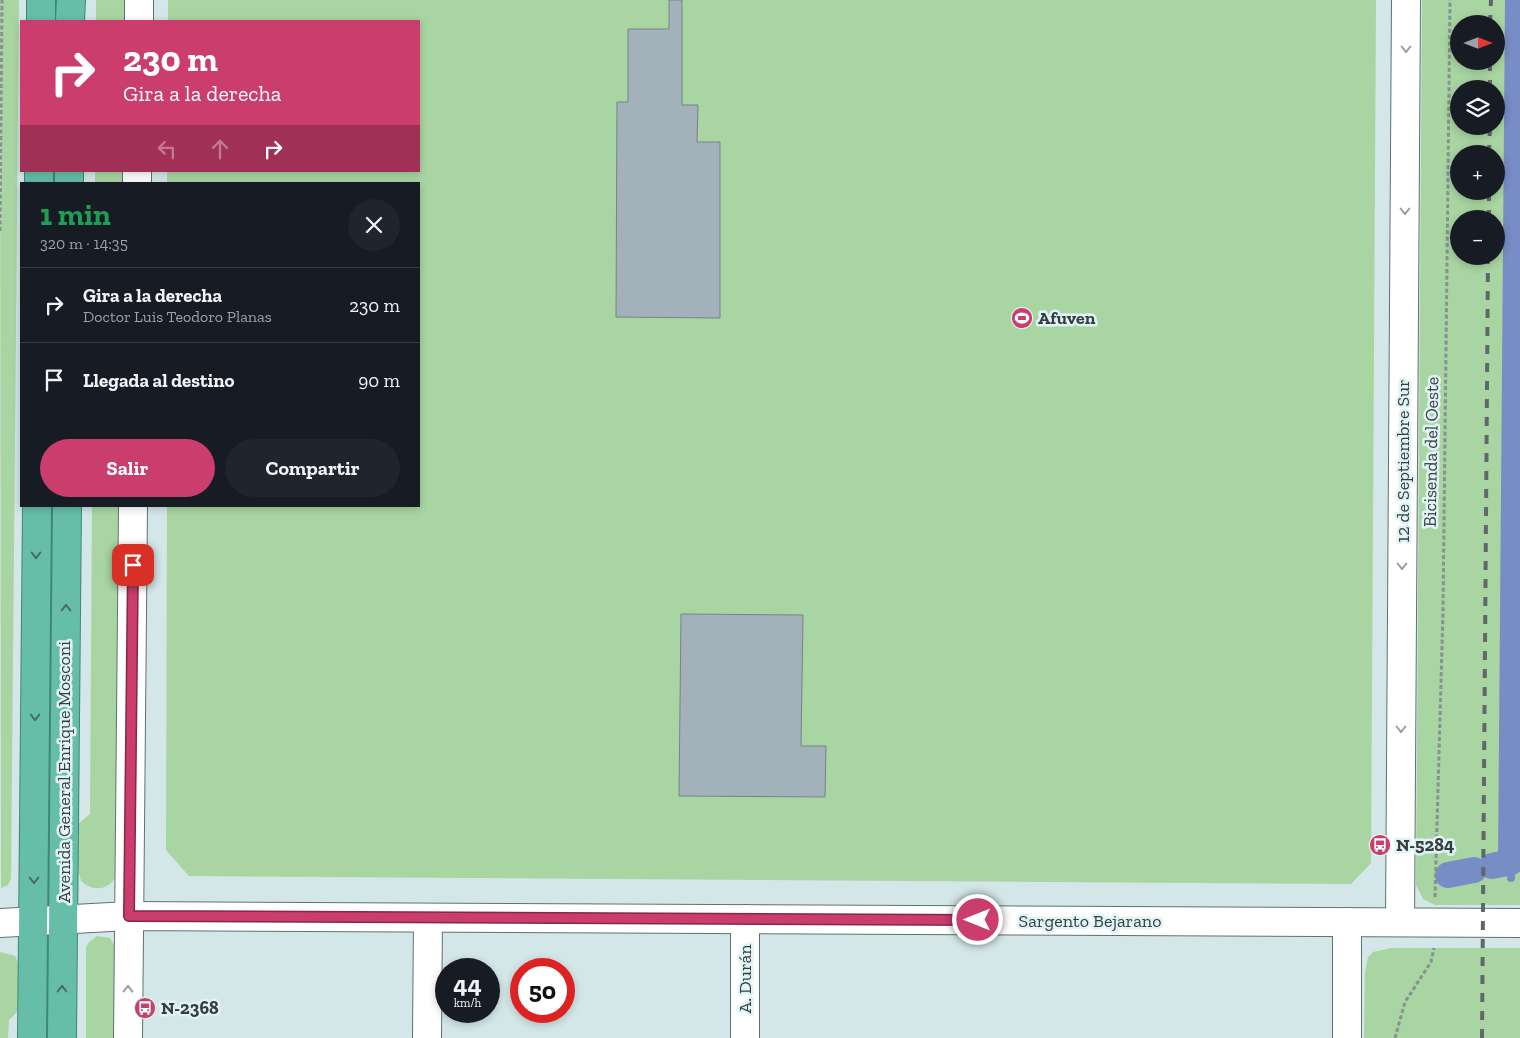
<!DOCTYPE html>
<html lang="es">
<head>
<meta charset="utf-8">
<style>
  :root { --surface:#171b24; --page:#20242c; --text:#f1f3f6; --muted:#9ea1a6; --line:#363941; --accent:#ca3d6c }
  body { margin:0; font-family:"Zilla Slab",serif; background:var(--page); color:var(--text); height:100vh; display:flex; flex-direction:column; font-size:19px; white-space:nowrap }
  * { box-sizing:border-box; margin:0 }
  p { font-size:16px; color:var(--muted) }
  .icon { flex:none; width:28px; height:28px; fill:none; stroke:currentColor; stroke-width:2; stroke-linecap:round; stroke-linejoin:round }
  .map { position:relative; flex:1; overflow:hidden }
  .drawer { position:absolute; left:20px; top:182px; width:400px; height:325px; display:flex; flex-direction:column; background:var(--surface); border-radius:0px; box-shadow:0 2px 8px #0003 }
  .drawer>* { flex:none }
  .banner { position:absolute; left:20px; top:20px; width:400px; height:152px; border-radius:0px; box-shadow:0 2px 8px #0003; background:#ca3d6c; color:#fff; overflow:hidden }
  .needle { width:32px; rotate:90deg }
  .controls { position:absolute; left:1450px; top:15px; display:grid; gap:10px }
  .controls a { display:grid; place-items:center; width:55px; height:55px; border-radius:50%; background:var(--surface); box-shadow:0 2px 8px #0003; font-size:25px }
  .speed { position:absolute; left:435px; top:958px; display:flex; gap:10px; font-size:25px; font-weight:700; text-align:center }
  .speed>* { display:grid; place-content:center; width:65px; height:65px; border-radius:50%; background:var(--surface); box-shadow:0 2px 8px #0003; line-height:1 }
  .speed small { font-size:12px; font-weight:400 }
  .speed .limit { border:8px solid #d22; background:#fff; color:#111 }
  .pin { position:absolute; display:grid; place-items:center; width:42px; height:42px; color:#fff; margin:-21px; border-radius:10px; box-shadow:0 2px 8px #0006 }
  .me { position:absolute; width:55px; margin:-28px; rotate:270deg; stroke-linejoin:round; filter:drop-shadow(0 0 4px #0008) }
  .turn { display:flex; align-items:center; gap:18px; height:105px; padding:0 20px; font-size:22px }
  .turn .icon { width:65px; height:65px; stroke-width:2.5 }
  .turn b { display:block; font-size:35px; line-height:42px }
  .lanes { display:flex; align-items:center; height:48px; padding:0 20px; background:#0003; justify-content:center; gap:25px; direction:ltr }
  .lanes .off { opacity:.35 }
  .round { display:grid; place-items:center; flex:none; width:52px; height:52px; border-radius:26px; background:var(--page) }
  .summary { display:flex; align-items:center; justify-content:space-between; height:85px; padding:0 20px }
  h1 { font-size:30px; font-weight:700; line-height:38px; color:#1e9e55 }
  .cta { display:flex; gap:10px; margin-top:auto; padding:10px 20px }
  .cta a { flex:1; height:58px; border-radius:30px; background:var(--accent); color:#fff; font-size:20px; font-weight:700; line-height:58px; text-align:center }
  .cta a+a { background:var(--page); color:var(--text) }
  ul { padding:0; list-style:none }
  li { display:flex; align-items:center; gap:15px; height:75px; padding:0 20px; border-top:1px solid var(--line) }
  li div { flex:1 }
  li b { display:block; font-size:19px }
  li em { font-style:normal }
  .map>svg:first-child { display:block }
  .green { fill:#a9d5a2; fill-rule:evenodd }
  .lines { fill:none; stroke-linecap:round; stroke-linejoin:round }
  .stream { stroke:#788cc5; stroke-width:8 }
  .canal { stroke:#788cc5; stroke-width:26 }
  .building { fill:#a3b1ba; stroke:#76838c }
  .minor-casing { stroke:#607173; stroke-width:30 }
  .tertiary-casing { stroke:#607173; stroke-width:30 }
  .secondary-casing { stroke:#607173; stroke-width:30 }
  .trunk-casing { stroke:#3e8776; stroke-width:30 }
  .path { stroke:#859293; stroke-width:3; stroke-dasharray:4 2.5; stroke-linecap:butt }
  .minor { stroke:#fff; stroke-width:28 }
  .tertiary { stroke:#fff; stroke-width:28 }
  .secondary { stroke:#fff; stroke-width:28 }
  .trunk { stroke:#67bea8; stroke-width:28 }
  .rail { stroke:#5f696b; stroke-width:4; stroke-dasharray:9 9; stroke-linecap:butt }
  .oneway { stroke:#9b9e9f }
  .oneway2 { stroke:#486b64 }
  .route-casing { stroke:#832846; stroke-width:12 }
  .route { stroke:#ca3d6c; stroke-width:9 }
  .labels { text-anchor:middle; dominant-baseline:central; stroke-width:5; stroke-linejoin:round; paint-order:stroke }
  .poi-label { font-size:18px; font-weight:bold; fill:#373e3f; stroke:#e0f3f5; text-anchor:start }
  .street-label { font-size:18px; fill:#373e3f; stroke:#e0f3f5 }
</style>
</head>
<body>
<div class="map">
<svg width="1520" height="1038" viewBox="0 0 1520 1038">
  <rect width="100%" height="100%" fill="#d3e6e8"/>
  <path class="green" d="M0,0h19l-8,879 -3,6 -7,3z
    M96,0h31l-1,21h-30z
    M168,0h1208l-5,863 -20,21 -1162,-8 -23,-26 1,-344h252v-322h-252v-13h252v-150h-251z
    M1422,0h98v905h-85l-12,-6 -7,-14zM1459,24h37v37h-37zM1459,89h37v37h-37zM1459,154h37v37h-37zM1459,219h37v37h-37z
    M95,171h30v13h-30z
    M92,506h29l-4,368c-7,16 -23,19 -36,7l-3,-12 -1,-44 13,-11z
    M97,936l13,2 5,8v92h-29v-91l3,-5z
    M1391,948h129v90h-156l1,-66 3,-15 5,-5z
    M0,952l15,4 5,11v42l-11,11 -1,18h-8z"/>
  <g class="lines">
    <path class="stream" d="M1511,878v-16"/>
    <path class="canal" d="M1492,866l19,-4 7,-862
      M1448,875l26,-5"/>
  </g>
  <path class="building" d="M669,0h13v105h16l-1,37h23v176l-104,-1 1,-215h11v-73h41z
    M681,614l122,1 -2,131h25l-1,51 -146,-1z"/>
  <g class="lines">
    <g class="minor-casing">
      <path id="minor" d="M1400,922l6,-922
        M427,1038l1,-120
        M745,1038v-119
        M1347,1038v-116"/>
    </g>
    <g class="tertiary-casing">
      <path id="tertiary" d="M139,21v-21
        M137,184v-13
        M128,1038l5,-532"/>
    </g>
    <g class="secondary-casing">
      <path id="secondary" d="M0,923l129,-7 1391,7"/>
    </g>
    <g class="trunk-casing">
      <path id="trunk" d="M41,21v-21
        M70,21l1,-21
        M39,184v-13
        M69,184v-13
        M32,1038l5,-532
        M62,1038l5,-532"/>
    </g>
    <path class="path" d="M0,231l2,-231
      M1435,897l8,-286 7,-611
      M1395,1038l10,-36 26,-40 3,-14"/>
    <use href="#minor" class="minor"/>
    <use href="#tertiary" class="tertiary"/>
    <use href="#secondary" class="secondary"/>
    <use href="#trunk" class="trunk"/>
    <path class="rail" d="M1490,24l1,-24
      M1490,89v-28
      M1489,154l1,-28
      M1489,219v-28
      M1482,1038l6,-782"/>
  </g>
  <defs><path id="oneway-chevron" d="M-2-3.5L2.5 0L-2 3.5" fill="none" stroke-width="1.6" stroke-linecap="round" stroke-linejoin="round" transform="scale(1.25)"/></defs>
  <g class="oneway">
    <use href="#oneway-chevron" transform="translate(1406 49) rotate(90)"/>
    <use href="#oneway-chevron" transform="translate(1405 211) rotate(90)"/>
    <use href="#oneway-chevron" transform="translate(1402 566) rotate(90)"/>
    <use href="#oneway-chevron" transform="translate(1401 729) rotate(90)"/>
    <use href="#oneway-chevron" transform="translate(128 989) rotate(-89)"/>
  </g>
  <g class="oneway2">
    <use href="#oneway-chevron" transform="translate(36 555) rotate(90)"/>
    <use href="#oneway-chevron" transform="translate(66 608) rotate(-90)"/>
    <use href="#oneway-chevron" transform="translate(35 717) rotate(90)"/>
    <use href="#oneway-chevron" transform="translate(34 880) rotate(90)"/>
    <use href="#oneway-chevron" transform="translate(62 989) rotate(-90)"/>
  </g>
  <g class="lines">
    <g class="route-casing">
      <path id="route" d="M133,565l-4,351 849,4"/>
    </g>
    <use href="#route" class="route"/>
  </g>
  <defs>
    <g id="stadium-disc" transform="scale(1.125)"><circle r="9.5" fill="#ca3d6c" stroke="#e0f3f5"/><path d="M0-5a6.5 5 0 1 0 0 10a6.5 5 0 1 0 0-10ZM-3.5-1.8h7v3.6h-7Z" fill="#fff"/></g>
    <g id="bus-disc" transform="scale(1.125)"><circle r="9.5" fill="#ca3d6c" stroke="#e0f3f5"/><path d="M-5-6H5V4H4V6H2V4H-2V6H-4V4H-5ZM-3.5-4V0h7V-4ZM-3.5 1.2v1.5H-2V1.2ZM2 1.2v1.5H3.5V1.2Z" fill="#fff"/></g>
  </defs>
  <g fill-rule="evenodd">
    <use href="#stadium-disc" x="1022" y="318"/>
    <use href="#bus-disc" x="1380" y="845"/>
    <use href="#bus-disc" x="145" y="1008"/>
  </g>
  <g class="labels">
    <g class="poi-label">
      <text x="1038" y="318">Afuven</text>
      <text x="1396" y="845">N-5284</text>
      <text x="161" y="1008">N-2368</text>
    </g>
    <g class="street-label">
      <text transform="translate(1431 452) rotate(-89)">Bicisenda del Oeste</text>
      <text transform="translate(1403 461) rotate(-90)">12 de Septiembre Sur</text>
      <text transform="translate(64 772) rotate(-90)">Avenida General Enrique Mosconi</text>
      <text x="1090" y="921">Sargento Bejarano</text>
      <text transform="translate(745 979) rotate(-90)">A. Durán</text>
    </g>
  </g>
</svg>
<div class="controls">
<a><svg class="needle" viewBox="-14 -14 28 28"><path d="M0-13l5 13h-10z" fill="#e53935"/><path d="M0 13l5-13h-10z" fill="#9ea1a6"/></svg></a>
<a><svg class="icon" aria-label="layers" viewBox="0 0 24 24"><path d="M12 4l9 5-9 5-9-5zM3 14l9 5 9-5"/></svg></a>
<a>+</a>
<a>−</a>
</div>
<div class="speed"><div>44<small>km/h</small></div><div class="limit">50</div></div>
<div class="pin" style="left:133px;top:565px;background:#d93025"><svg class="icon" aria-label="arrive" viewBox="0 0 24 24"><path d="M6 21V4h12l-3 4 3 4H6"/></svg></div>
<svg class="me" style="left:978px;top:920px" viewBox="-20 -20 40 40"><circle r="17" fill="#ca3d6c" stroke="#fff" stroke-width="3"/><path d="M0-11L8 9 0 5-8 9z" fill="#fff"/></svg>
<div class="banner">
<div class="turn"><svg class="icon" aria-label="right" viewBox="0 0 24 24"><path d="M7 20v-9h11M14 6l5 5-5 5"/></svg><div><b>230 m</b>Gira a la derecha</div></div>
<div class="lanes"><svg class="icon off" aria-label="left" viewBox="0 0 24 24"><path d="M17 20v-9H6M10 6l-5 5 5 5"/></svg><svg class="icon off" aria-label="ahead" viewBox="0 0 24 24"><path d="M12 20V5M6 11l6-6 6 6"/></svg><svg class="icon" aria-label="right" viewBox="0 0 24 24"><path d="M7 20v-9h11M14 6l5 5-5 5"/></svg></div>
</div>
<section class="drawer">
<div class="summary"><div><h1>1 min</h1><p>320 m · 14:35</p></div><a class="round"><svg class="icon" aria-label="close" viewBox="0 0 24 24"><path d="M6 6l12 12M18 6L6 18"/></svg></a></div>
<ul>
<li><svg class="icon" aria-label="right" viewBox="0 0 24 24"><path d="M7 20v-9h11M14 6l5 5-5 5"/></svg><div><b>Gira a la derecha</b><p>Doctor Luis Teodoro Planas</p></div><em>230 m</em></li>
<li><svg class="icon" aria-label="arrive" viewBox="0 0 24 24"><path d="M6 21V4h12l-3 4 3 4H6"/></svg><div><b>Llegada al destino</b></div><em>90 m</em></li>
</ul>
<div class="cta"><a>Salir</a><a>Compartir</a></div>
</section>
</div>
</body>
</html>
